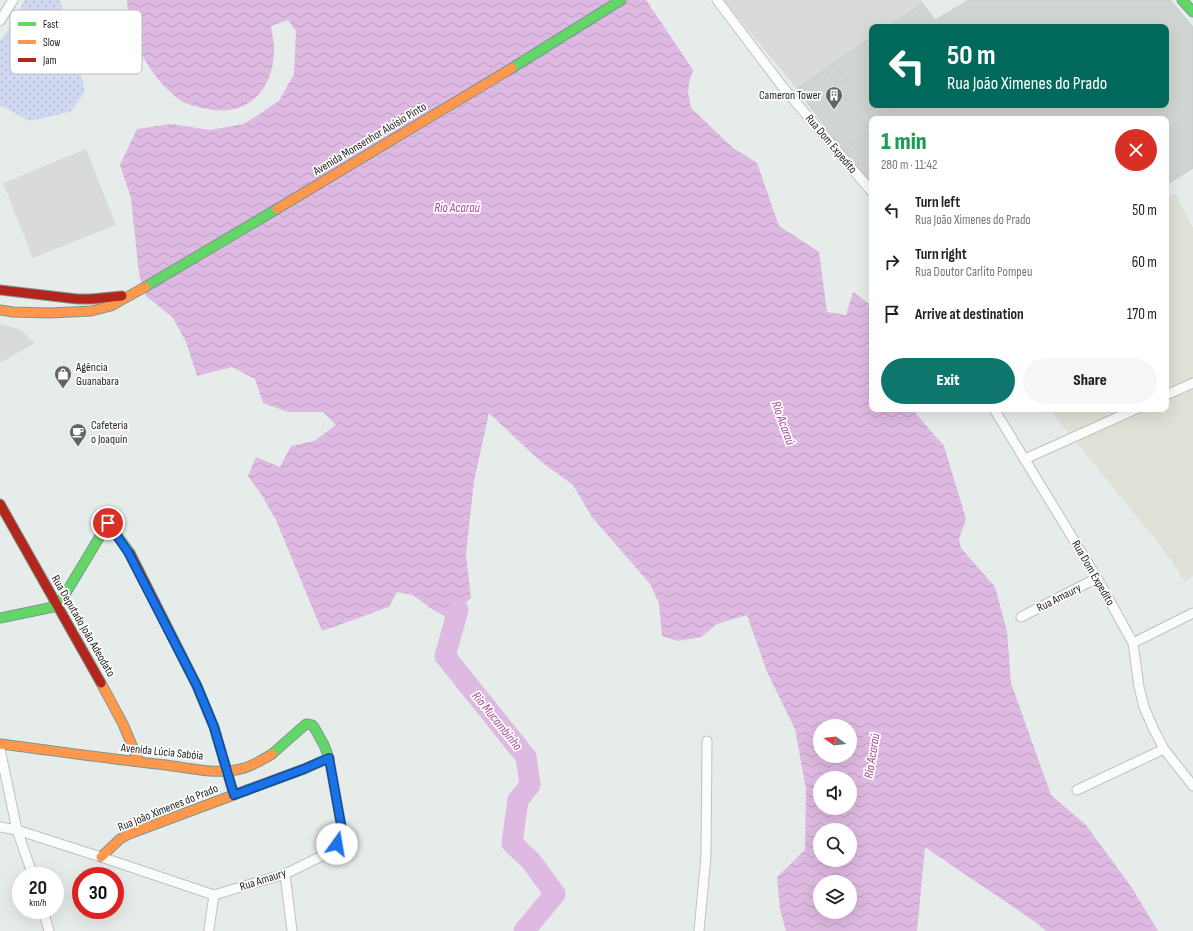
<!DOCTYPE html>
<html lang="en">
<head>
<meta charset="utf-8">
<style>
  :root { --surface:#fff; --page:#f6f6f6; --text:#222; --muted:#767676; --accent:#0f766e }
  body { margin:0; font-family:"Sofia Sans Condensed",sans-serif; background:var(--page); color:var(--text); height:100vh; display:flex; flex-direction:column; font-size:15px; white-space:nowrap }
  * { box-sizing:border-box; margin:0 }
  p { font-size:13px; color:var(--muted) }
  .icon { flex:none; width:22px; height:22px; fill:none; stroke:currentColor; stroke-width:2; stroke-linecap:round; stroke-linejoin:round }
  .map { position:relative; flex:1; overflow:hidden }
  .details { position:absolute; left:869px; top:116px; width:300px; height:296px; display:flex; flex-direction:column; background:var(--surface); border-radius:8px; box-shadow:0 4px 16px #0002 }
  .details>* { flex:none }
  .guide { position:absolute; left:869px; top:24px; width:300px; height:84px; border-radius:8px; box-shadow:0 4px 16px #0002; background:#00695c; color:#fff; overflow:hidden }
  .needle { width:26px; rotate:285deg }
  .buttons { position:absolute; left:813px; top:719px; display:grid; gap:8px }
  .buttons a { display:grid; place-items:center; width:44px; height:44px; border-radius:50%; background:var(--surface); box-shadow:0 4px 16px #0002; font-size:20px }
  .speed { position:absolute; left:12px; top:867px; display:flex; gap:8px; font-size:20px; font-weight:700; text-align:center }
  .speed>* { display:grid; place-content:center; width:52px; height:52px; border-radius:50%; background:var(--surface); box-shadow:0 4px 16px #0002; line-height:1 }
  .speed small { font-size:10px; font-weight:400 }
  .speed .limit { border:6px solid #d22; background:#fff; color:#111 }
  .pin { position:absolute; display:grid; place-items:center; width:34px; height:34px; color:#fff; margin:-17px; border:2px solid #fff; border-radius:50%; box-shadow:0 1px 4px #0007 }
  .me { position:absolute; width:44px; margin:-22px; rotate:13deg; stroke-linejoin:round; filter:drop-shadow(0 0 3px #0008) }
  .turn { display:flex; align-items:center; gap:14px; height:84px; padding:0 12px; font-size:18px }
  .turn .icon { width:52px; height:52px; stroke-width:2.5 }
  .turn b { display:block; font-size:28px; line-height:34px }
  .round { display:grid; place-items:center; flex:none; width:42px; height:42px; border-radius:21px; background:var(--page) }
  .headline { display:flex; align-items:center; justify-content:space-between; height:68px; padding:0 12px }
  h1 { font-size:24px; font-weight:800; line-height:30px; color:#1e9e55 }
  .button { display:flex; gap:8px; margin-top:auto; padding:8px 12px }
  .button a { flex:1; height:46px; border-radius:24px; background:var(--accent); color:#fff; font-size:16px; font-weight:800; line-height:46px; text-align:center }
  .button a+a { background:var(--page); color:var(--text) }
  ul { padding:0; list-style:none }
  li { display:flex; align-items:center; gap:12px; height:52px; padding:0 12px }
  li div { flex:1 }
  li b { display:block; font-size:15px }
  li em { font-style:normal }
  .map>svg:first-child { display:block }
  .industrial { fill:#dfe1d6 }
  .park { fill:url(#park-dots) }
  .parking { fill:#d8dbda }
  .water { fill:url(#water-waves); fill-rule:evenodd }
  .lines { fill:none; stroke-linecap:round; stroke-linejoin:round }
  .river { stroke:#deb9e1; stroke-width:21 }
  .building { fill:#d0d5d1; stroke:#c7cfca }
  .street-casing { stroke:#bfc2c0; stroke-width:11 }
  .fast-casing { stroke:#7e9792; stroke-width:11 }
  .slow-casing { stroke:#7e9792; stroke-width:11 }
  .jam-casing { stroke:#7e9792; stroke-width:11 }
  .street { stroke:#fbfcfc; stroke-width:9 }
  .fast { stroke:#63d668; stroke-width:9 }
  .slow { stroke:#ff974d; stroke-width:9 }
  .jam { stroke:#b3261e; stroke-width:9 }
  .route-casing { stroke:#114b97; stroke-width:10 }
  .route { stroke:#1a73e8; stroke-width:7 }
  .labels { text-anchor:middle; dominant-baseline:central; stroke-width:3.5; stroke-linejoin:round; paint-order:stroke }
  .poi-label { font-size:12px; fill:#1e1e1e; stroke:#fff; text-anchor:start }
  .street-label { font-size:12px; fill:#1e1e1e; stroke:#fff }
  .water-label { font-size:13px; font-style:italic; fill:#af4997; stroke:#fff }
  .key { fill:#fff; stroke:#bcbcbc; stroke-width:1 }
  .key-label { font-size:11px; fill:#1e1e1e }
</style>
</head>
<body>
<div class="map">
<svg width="1193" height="931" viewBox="0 0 1193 931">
  <defs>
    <pattern id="park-dots" width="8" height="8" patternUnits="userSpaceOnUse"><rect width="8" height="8" fill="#d1d9f2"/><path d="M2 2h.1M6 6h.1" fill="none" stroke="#b3bacf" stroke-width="1.8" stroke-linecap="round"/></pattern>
    <pattern id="water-waves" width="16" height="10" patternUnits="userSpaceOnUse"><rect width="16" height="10" fill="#deb9e1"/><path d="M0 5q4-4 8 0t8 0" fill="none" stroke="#be9fc1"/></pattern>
  </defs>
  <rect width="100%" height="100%" fill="#e6ece9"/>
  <path class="industrial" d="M1175,193l18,35v348l-8,5 -24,-35 -112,-137h117v-213z"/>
  <path class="park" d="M24,0h36l17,57 8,35 -15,20 -41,9 -29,-16v-65c11,-12 18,-25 24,-40z"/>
  <path class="parking" d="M723,0h199l1,4 -34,23h-17v11l-75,51z
    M86,149l30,76 -83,33 -30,-75z
    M0,324l19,5 16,14 -35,20z"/>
  <path class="water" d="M127,0h519l47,70 -4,13 -1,9 3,16 42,40 24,15 22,63 40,26 8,60 19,3 7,-23 19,14v103h40l32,37 22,73 -7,20 2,9 34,39 12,44 4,52 40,112 35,30 46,63 26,43h-112l-8,-7 -113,-77 -8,84h-131l-6,-22 -3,-32 28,-27 1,-61 -11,-60 -28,-57 -20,-57 -30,9 -16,13 -23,4 -16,-5 -3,-33 -9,-19 -58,-67 -19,-32 -33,-24 -51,-48 -15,68 -8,73 5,44 -23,20 -18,-10 -17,-13 -16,-3 -8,15 -67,24 -46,-111 -15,-26 -13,-18 8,-19 24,10 11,-21 23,-5 22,-16 -13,-13h-35l-25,-9 -8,-24 -23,-12 -35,9 -11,-34 -13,-24 -27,-22 -7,-22 -8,-76 -11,-33 17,-36 34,-5 39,6 34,-6 35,-23 15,-27 2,-43 -8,-11 -17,6c1,9 4,19 3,27 -2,38 -27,64 -66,56 -10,-2 -22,-4 -31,-11 -3,-2 -6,-6 -9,-8 -24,-24 -39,-56 -41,-90zM820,726h30v30h-30zM820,778h30v30h-30zM820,830h30v30h-30zM820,882h30v30h-30z"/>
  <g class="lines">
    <path class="river" d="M458,610l-13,46 81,101 4,28 -12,15 -6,43 19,18 24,33 -31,37"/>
  </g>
  <path class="building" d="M969,0h201l23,27v141l-27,17v-66h-294v67l-75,-97 75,-52v68h294v-78h-278l35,-23 12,16z
    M863,43l9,14v48h31l-20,14h-11l-38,-55z
    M825,71l45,59 -26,21 -47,-62z"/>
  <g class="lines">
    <g class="street-casing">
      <path id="street" d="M717,0l65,86 90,106
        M0,21l13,-21
        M1166,395l27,-12
        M994,409l103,169 36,65 6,44 5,20 9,21 11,21 29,37
        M1025,459l111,-50
        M1021,617l76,-39
        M1133,643l60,-30
        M0,749l17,81 16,46
        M1077,790l87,-41
        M0,827l17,3 84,27 113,38 71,-21 37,-18 15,-12 5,-14 -13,-72
        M285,874l7,57
        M43,910l6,21
        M209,929l5,-34
        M699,931l7,-75 1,-115"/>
    </g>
    <g class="fast-casing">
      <path id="fast" d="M1182,0l11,12
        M512,68l109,-68
        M145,287l132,-78
        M0,618l58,-12 50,-83 22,30
        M247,790l57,-21 25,-11 -5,-13 -10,-18 -2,-2 -6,-1 -34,30"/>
    </g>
    <g class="slow-casing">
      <path id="slow" d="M277,209l235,-141
        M0,310l13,2 37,1 41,-2 20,-5 34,-19
        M101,683l22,41 16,38
        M0,744c55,7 111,15 166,21 23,3 47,9 70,5 13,-2 25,-9 36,-16
        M101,857l19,-18 9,-5 118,-44"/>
    </g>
    <g class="jam-casing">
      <path id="jam" d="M0,290l77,9h14l31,-3
        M0,504l101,179
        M130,553l67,133 17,41 20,68"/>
    </g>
    <use href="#street" class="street"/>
    <use href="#fast" class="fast"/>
    <use href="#slow" class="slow"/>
    <use href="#jam" class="jam"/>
  </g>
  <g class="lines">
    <g class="route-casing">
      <path id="route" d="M108,523l20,29 69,134 17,41 20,68 70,-26 25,-11 13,72 -5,14"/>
    </g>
    <use href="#route" class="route"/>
  </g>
  <defs>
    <g id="building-pin" transform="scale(0.9)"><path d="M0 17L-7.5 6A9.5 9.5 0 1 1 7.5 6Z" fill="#646665" stroke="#fff"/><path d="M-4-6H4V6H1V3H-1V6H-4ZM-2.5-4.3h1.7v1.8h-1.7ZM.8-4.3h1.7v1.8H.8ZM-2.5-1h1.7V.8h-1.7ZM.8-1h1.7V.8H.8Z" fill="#fff"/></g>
    <g id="shop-pin" transform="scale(0.9)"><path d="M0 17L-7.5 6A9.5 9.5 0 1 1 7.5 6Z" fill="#646665" stroke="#fff"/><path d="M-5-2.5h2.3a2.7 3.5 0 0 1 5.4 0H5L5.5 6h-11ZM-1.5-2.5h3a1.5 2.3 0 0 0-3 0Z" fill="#fff"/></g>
    <g id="cafe-pin" transform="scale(0.9)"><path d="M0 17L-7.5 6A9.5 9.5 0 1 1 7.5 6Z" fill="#646665" stroke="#fff"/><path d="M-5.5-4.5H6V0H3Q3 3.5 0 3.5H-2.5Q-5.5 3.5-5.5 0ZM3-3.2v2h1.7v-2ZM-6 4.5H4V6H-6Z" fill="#fff"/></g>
  </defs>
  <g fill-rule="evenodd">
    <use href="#building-pin" x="834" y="95"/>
    <use href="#shop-pin" x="63" y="374"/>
    <use href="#cafe-pin" x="78" y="432"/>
  </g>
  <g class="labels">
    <g class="poi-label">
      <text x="821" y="95" text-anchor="end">Cameron Tower</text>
      <text x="76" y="367">Agência<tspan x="76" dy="14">Guanabara</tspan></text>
      <text x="91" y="425">Cafeteria<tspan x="91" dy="14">o Joaquin</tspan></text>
    </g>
    <g class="street-label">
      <text transform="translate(370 139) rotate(-31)">Avenida Monsenhor Aloísio Pinto</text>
      <text transform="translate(831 144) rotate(50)">Rua Dom Expedito</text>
      <text transform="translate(1093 573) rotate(60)">Rua Dom Expedito</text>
      <text transform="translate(1059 598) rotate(-27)">Rua Amaury</text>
      <text transform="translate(83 626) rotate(60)">Rua Deputado João Adeodato</text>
      <text transform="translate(162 752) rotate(6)">Avenida Lúcia Sabóia</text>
      <text transform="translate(168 808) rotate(-22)">Rua João Ximenes do Prado</text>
      <text transform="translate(263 880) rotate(-18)">Rua Amaury</text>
    </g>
    <g class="water-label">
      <text x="457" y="208">Rio Acaraú</text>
      <text transform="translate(783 423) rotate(70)">Rio Acaraú</text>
      <text transform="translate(497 721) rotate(51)">Rio Mucambinho</text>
      <text transform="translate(872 756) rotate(-81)">Rio Acaraú</text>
    </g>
  </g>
  <rect x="10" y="10" width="132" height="64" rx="6" class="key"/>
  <rect x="18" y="22" width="18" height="4" fill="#63d668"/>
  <rect x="18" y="40" width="18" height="4" fill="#ff974d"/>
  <rect x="18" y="58" width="18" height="4" fill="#b3261e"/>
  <g class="key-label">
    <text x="43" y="28">Fast</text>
    <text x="43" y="46">Slow</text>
    <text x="43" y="64">Jam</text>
  </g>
</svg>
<div class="buttons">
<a><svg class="needle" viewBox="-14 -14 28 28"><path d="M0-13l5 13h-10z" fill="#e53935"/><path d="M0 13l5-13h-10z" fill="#767676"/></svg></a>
<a><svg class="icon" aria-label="sound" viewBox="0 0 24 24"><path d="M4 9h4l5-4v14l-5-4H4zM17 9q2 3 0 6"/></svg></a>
<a><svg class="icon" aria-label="search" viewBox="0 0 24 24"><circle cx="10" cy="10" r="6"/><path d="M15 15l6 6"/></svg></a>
<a><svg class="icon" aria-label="layers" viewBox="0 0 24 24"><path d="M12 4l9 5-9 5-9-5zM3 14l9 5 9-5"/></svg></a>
</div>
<div class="speed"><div>20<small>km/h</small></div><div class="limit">30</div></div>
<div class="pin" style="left:108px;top:523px;background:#d93025"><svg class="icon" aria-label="arrive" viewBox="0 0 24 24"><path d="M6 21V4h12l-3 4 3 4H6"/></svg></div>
<svg class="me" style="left:337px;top:844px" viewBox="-20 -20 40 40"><circle r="19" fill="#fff"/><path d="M0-13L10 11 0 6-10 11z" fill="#1a73e8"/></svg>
<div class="guide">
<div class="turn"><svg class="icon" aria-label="left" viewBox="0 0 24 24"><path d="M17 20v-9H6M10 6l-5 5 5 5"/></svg><div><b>50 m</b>Rua João Ximenes do Prado</div></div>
</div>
<section class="details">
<div class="headline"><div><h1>1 min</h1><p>280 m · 11:42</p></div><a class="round" style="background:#d93025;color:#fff"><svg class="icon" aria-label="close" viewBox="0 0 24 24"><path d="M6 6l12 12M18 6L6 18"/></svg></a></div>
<ul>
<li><svg class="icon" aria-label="left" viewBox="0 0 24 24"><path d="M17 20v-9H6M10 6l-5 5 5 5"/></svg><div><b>Turn left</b><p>Rua João Ximenes do Prado</p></div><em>50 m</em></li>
<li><svg class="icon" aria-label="right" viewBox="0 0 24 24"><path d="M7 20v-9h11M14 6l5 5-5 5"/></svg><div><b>Turn right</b><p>Rua Doutor Carlito Pompeu</p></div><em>60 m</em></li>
<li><svg class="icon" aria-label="arrive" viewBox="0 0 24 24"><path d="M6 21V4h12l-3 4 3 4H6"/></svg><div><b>Arrive at destination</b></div><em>170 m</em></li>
</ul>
<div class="button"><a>Exit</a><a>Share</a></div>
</section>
</div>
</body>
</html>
